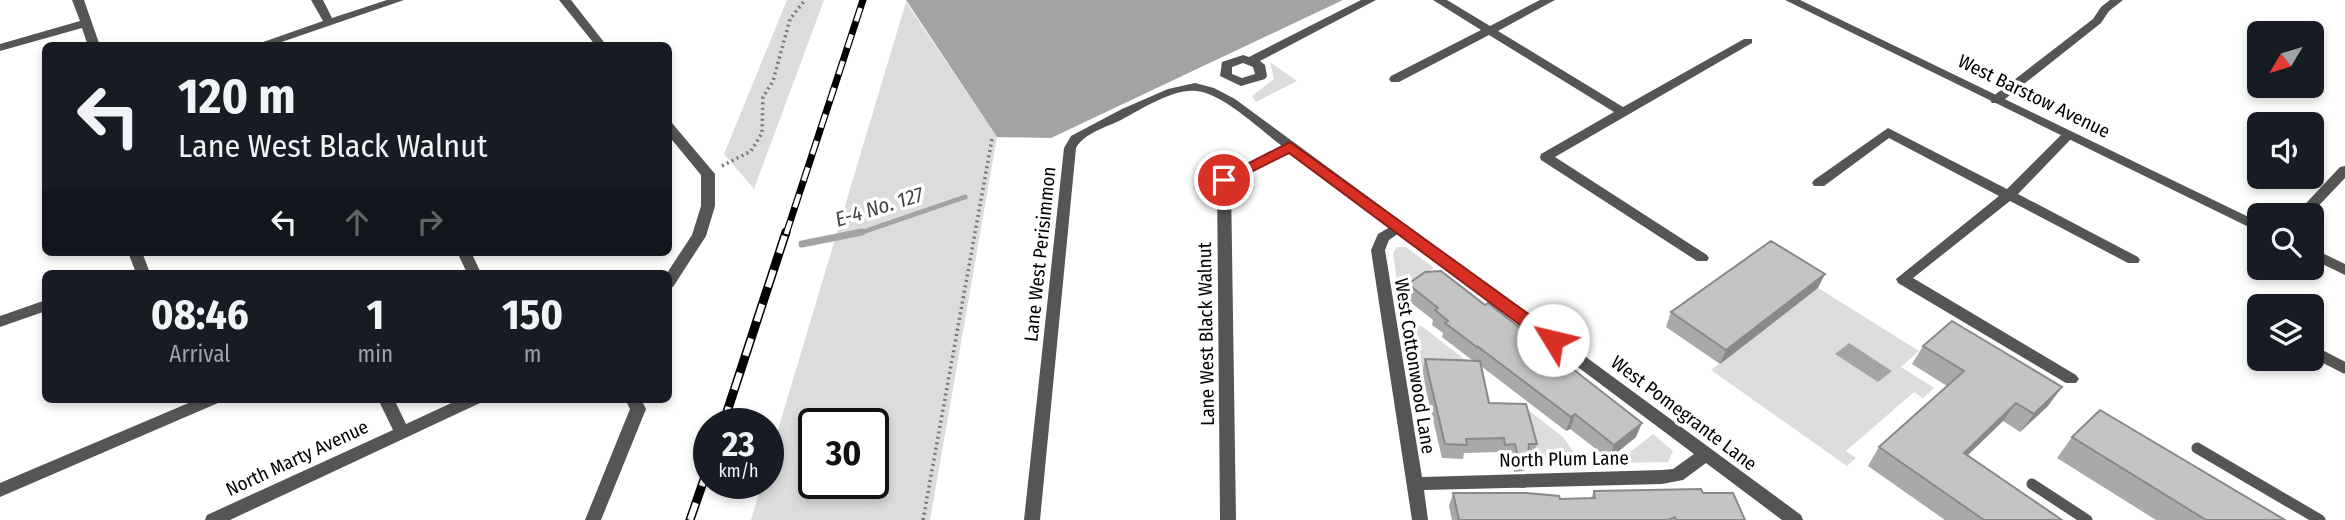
<!DOCTYPE html>
<html lang="en">
<head>
<meta charset="utf-8">
<style>
  :root { --surface:#171b24; --page:#242831; --text:#f1f3f6; --muted:#9ea1a6 }
  body { margin:0; font-family:"Fira Sans Condensed",sans-serif; background:var(--page); color:var(--text); height:100vh; display:flex; flex-direction:column; font-size:26px; white-space:nowrap }
  * { box-sizing:border-box; margin:0 }
  p { font-size:23px; color:var(--muted) }
  .icon { flex:none; width:38px; height:38px; fill:none; stroke:currentColor; stroke-width:2; stroke-linecap:round; stroke-linejoin:round }
  .map { position:relative; flex:1; overflow:hidden }
  .sheet { position:absolute; left:42px; top:270px; width:630px; height:133px; display:flex; flex-direction:column; background:var(--surface); border-radius:10px; box-shadow:0 4px 10px #0003 }
  .sheet>* { flex:none }
  .banner { position:absolute; left:42px; top:42px; width:630px; height:214px; border-radius:10px; box-shadow:0 4px 10px #0003; background:#171b24; color:var(--text); overflow:hidden }
  .needle { width:46px; rotate:232deg }
  .controls { position:absolute; left:2247px; top:21px; display:grid; gap:14px }
  .controls a { display:grid; place-items:center; width:77px; height:77px; border-radius:10px; background:var(--surface); box-shadow:0 4px 10px #0003; font-size:35px }
  .speed { position:absolute; left:693px; top:408px; display:flex; gap:14px; font-size:35px; font-weight:700; text-align:center }
  .speed>* { display:grid; place-content:center; width:91px; height:91px; border-radius:50%; background:var(--surface); box-shadow:0 4px 10px #0003; line-height:1 }
  .speed small { font-size:18px; font-weight:400 }
  .speed .limit { border:4px solid #111; border-radius:10px; background:#fff; color:#111 }
  .pin { position:absolute; display:grid; place-items:center; width:60px; height:60px; color:#fff; margin:-30px; border:4px solid #fff; border-radius:50%; box-shadow:0 2px 7px #0007 }
  .me { position:absolute; width:77px; margin:-38px; rotate:306deg; stroke-linejoin:round; filter:drop-shadow(0 0 5px #0008) }
  .turn { display:flex; align-items:center; gap:24px; height:147px; padding:0 21px; font-size:32px }
  .turn .icon { width:91px; height:91px; stroke-width:2.5 }
  .turn b { display:block; font-size:49px; line-height:60px }
  .lanes { display:flex; align-items:center; height:66px; padding:0 21px; background:#0003; justify-content:center; gap:35px; direction:ltr }
  .lanes .off { opacity:.35 }
  .eta { display:flex; justify-content:space-evenly; align-items:center; height:119px; text-align:center }
  .eta b { font-size:42px; font-weight:700; line-height:49px }
  .map>svg:first-child { display:block }
  .green { fill:#dcdcdc; fill-rule:evenodd }
  .water { fill:#a3a3a3 }
  .lines { fill:none; stroke-linecap:round; stroke-linejoin:round }
  .stream-far1 { stroke:#a3a3a3; stroke-width:5 }
  .stream { stroke:#a3a3a3; stroke-width:7 }
  .path { stroke:#777; stroke-width:3.5; stroke-dasharray:2 3.5; stroke-linecap:butt }
  .service { stroke:#555; stroke-width:11 }
  .minor { fill:#555; fill-rule:evenodd }
  .tertiary { fill:#555; fill-rule:evenodd }
  .rail-far1-casing { stroke:#000; stroke-width:7 }
  .rail-casing { stroke:#000; stroke-width:9 }
  .rail-far1 { stroke:#fff; stroke-width:4.5; stroke-dasharray:14; stroke-linecap:butt }
  .rail { stroke:#fff; stroke-width:6; stroke-dasharray:18; stroke-linecap:butt }
  .wall { fill:#a9a9a9 }
  .shaded-wall { fill:#898989 }
  .building { fill:#c4c4c4; stroke:#898989; stroke-width:2 }
  .route { fill:#d93025; stroke:#8d1f18; stroke-width:2 }
  .labels { text-anchor:middle; dominant-baseline:central; stroke-width:7; stroke-linejoin:round; paint-order:stroke }
  .street-label { font-size:19px; fill:#000; stroke:#fff }
  .water-label { font-size:21px; font-style:italic; fill:#444; stroke:#fff }
</style>
</head>
<body>
<div class="map">
<svg width="2345" height="520" viewBox="0 0 2345 520">
  <rect width="100%" height="100%" fill="#fff"/>
  <path class="green" d="M787,0h37l-70,189 -30,-35z
    M906,2l91,135 -67,383h-179l11,-37h6v-20zM814,424h59v59h-59z
    M1270,62l27,19 -41,21 -4,-6 22,-17z
    M1397,247h9l28,21 -36,22 -5,-37z
    M1818,288l101,63 -18,16 33,21 -11,10 -9,-6 -68,59 10,7 -9,8 -136,-96z
    M1404,319l19,8 55,43 -68,-1z
    M1523,406l40,31 19,27 -40,1z
    M1653,434l20,17 -5,11 -52,1z"/>
  <path class="water" d="M906,0h437l-292,138 -54,-1z
    M1849,343l43,28 -14,11 -43,-28z"/>
  <g class="lines">
    <path class="stream-far1" d="M857,234l108,-37"/>
    <path class="stream" d="M802,244l60,-12"/>
    <path class="path" d="M722,166l29,-15 11,-18 1,-36 10,-16 17,-62 15,-19
      M923,520l69,-381"/>
    <path class="service" d="M2312,351l33,17
      M2197,448l123,72
      M2032,484l55,36"/>
    <path class="minor" d="M72,0h12l16,46h-12l-6,-18 -82,23v-7l80,-23z
      M311,0h12l9,18 55,-18h17l-134,46h-18l71,-25z
      M559,0h12l36,46h-11z
      M1361,0h15l-116,61 5,4 2,11 -2,3 -24,7 -21,-10 2,-14 21,-7 6,2zM1243,63l10,4 2,7 -13,4 -10,-4v-7z
      M1433,0h14l43,26 50,-26h15l-57,31 125,76 121,-68h8v4l-197,114 152,98 2,3 -2,3h-10l-156,-101 -1,-3 1,-3 73,-42 -125,-77 -90,47h-8l-2,-3 2,-3 90,-46z
      M2110,0h13l-14,11 -8,12 -101,80h-8l-2,-3 2,-3 101,-78 8,-12z
      M1195,83l19,5 21,11 566,416 2,5h-21l-76,-57 -23,17 -21,4 -238,6 4,30h-16l-41,-270 7,-16 12,-7 -100,-75 -59,30 5,338h-16l-3,-340 2,-3 63,-31c-20,-15 -61,-54 -86,-55 -24,-2 -54,18 -75,29 -14,7 -37,13 -45,28l-36,372h-16l40,-372 7,-12 51,-27 46,-20zM1399,233l295,221 -21,15 -11,1 -240,7 -37,-227 4,-10z
      M668,122l4,1 43,51v32l-9,30 -33,51 -5,1 -1,-15 25,-38 9,-29v-31l-33,-40z
      M1888,128l119,61 57,-57h8l2,3 -2,3 -54,56 120,63 2,3 -2,3h-10l-118,-62 -97,77 163,97 3,4 -3,4h-10l-168,-100 -2,-4 103,-83 -110,-58 -65,48h-10l-2,-3 2,-3z
      M2345,166v12l-35,37h-15l45,-48z
      M128,252h14l8,21h-14z
      M457,252h14l10,21h-14z
      M46,300v11l-46,16v-11z
      M198,399h23l-3,4 -218,94v-14z
      M378,399h16l12,25 54,-25h23l-3,4 -250,117h-25l2,-5 186,-85z
      M625,399h16l5,10 -45,111h-16l45,-111z"/>
    <path class="tertiary" d="M1785,0h15l459,222v10z
      M2312,248l33,16v11l-33,-16z"/>
    <g class="rail-far1-casing">
      <path id="rail-far1" d="M786,234l77,-234"/>
    </g>
    <g class="rail-casing">
      <path id="rail" d="M723,424l63,-192
        M690,520l19,-55"/>
    </g>
    <use href="#rail-far1" class="rail-far1"/>
    <use href="#rail" class="rail"/>
  </g>
  <path class="wall" d="M1408,284l228,153 -27,22 -39,-30 -4,2 -85,-65 8,37 48,41 -4,14h-5l-4,13 -10,1 -3,-14 -10,1 -1,-7 -36,1 -1,6 -21,-1 -20,-85 3,-14 47,1 -30,-23 1,-4 -11,-8 1,-5 -28,-22z
    M1818,288l-98,76 -54,-37 5,-15z
    M1923,346l125,60 -28,26 -17,-11 -35,34 94,65h-117l-77,-54 11,-19 68,-61 -35,-22z
    M2072,437l213,83h-129l-99,-62z
    M1594,491l109,2 42,27h-293l-3,-14 4,-13 107,6 31,-1z"/>
  <path class="shaded-wall" d="M1825,274l-7,14 -98,76 6,-14z
    M2062,387l-14,19 -28,26 14,-18z
    M2016,403l-13,18 -52,50 13,-18z
    M1575,414l-5,15 -4,2 5,-14z
    M1642,423l-6,14 -27,22 5,-14z"/>
  <path class="building" d="M1771,241l54,33 -99,76 -55,-38z
    M1441,271l44,34 3,-2 154,120 -28,22 -39,-31 -4,3 -94,-71 1,2 -33,-25 3,-2 -13,-11 3,-2 -30,-24 17,-12z
    M1952,321l110,66 -28,27 -18,-11 -52,50 98,67h-78l-105,-73 85,-76 -41,-25z
    M1425,359l55,2 9,42 37,1 11,40h-8l-1,13 -10,1 -3,-14 -10,1 -1,-7 -38,1 1,6 -22,-1z
    M2100,410l185,110h-79l-134,-83z
    M1701,489l2,4h30l12,27h-69l-1,-3 -7,3h-209l-6,-27h74l32,3 1,3 35,-1 -1,-7z"/>
  <path class="route" d="M1290,142l269,194 3,4 -3,5h-12l-258,-192 -60,30 -5,2 -8,-5z"/>
  <g class="labels">
    <g class="street-label">
      <text transform="translate(2034 96) rotate(26)">West Barstow Avenue</text>
      <text transform="translate(1040 254) rotate(-84)">Lane West Perisimmon</text>
      <text transform="translate(1206 334) rotate(-91)">Lane West Black Walnut</text>
      <text transform="translate(1415 366) rotate(81)">West Cottonwood Lane</text>
      <text transform="translate(1684 413) rotate(37)">West Pomegrante Lane</text>
      <text transform="translate(297 458) rotate(-25)">North Marty Avenue</text>
      <text transform="translate(1564 459) rotate(-1)">North Plum Lane</text>
    </g>
    <g class="water-label">
      <text transform="translate(879 207) rotate(-17)">E-4 No. 127</text>
    </g>
  </g>
</svg>
<div class="controls">
<a><svg class="needle" viewBox="-14 -14 28 28"><path d="M0-13l5 13h-10z" fill="#e53935"/><path d="M0 13l5-13h-10z" fill="#9ea1a6"/></svg></a>
<a><svg class="icon" aria-label="sound" viewBox="0 0 24 24"><path d="M4 9h4l5-4v14l-5-4H4zM17 9q2 3 0 6"/></svg></a>
<a><svg class="icon" aria-label="search" viewBox="0 0 24 24"><circle cx="10" cy="10" r="6"/><path d="M15 15l6 6"/></svg></a>
<a><svg class="icon" aria-label="layers" viewBox="0 0 24 24"><path d="M12 4l9 5-9 5-9-5zM3 14l9 5 9-5"/></svg></a>
</div>
<div class="speed"><div>23<small>km/h</small></div><div class="limit">30</div></div>
<div class="pin" style="left:1224px;top:180px;background:#d93025"><svg class="icon" aria-label="arrive" viewBox="0 0 24 24"><path d="M6 21V4h12l-3 4 3 4H6"/></svg></div>
<svg class="me" style="left:1553px;top:340px" viewBox="-20 -20 40 40"><circle r="19" fill="#fff"/><path d="M0-13L10 11 0 6-10 11z" fill="#d93025"/></svg>
<div class="banner">
<div class="turn"><svg class="icon" aria-label="left" viewBox="0 0 24 24"><path d="M17 20v-9H6M10 6l-5 5 5 5"/></svg><div><b>120 m</b>Lane West Black Walnut</div></div>
<div class="lanes"><svg class="icon" aria-label="left" viewBox="0 0 24 24"><path d="M17 20v-9H6M10 6l-5 5 5 5"/></svg><svg class="icon off" aria-label="ahead" viewBox="0 0 24 24"><path d="M12 20V5M6 11l6-6 6 6"/></svg><svg class="icon off" aria-label="right" viewBox="0 0 24 24"><path d="M7 20v-9h11M14 6l5 5-5 5"/></svg></div>
</div>
<section class="sheet">
<div class="eta">
<div><b>08:46</b><p>Arrival</p></div>
<div><b>1</b><p>min</p></div>
<div><b>150</b><p>m</p></div>
</div>
</section>
</div>
</body>
</html>
